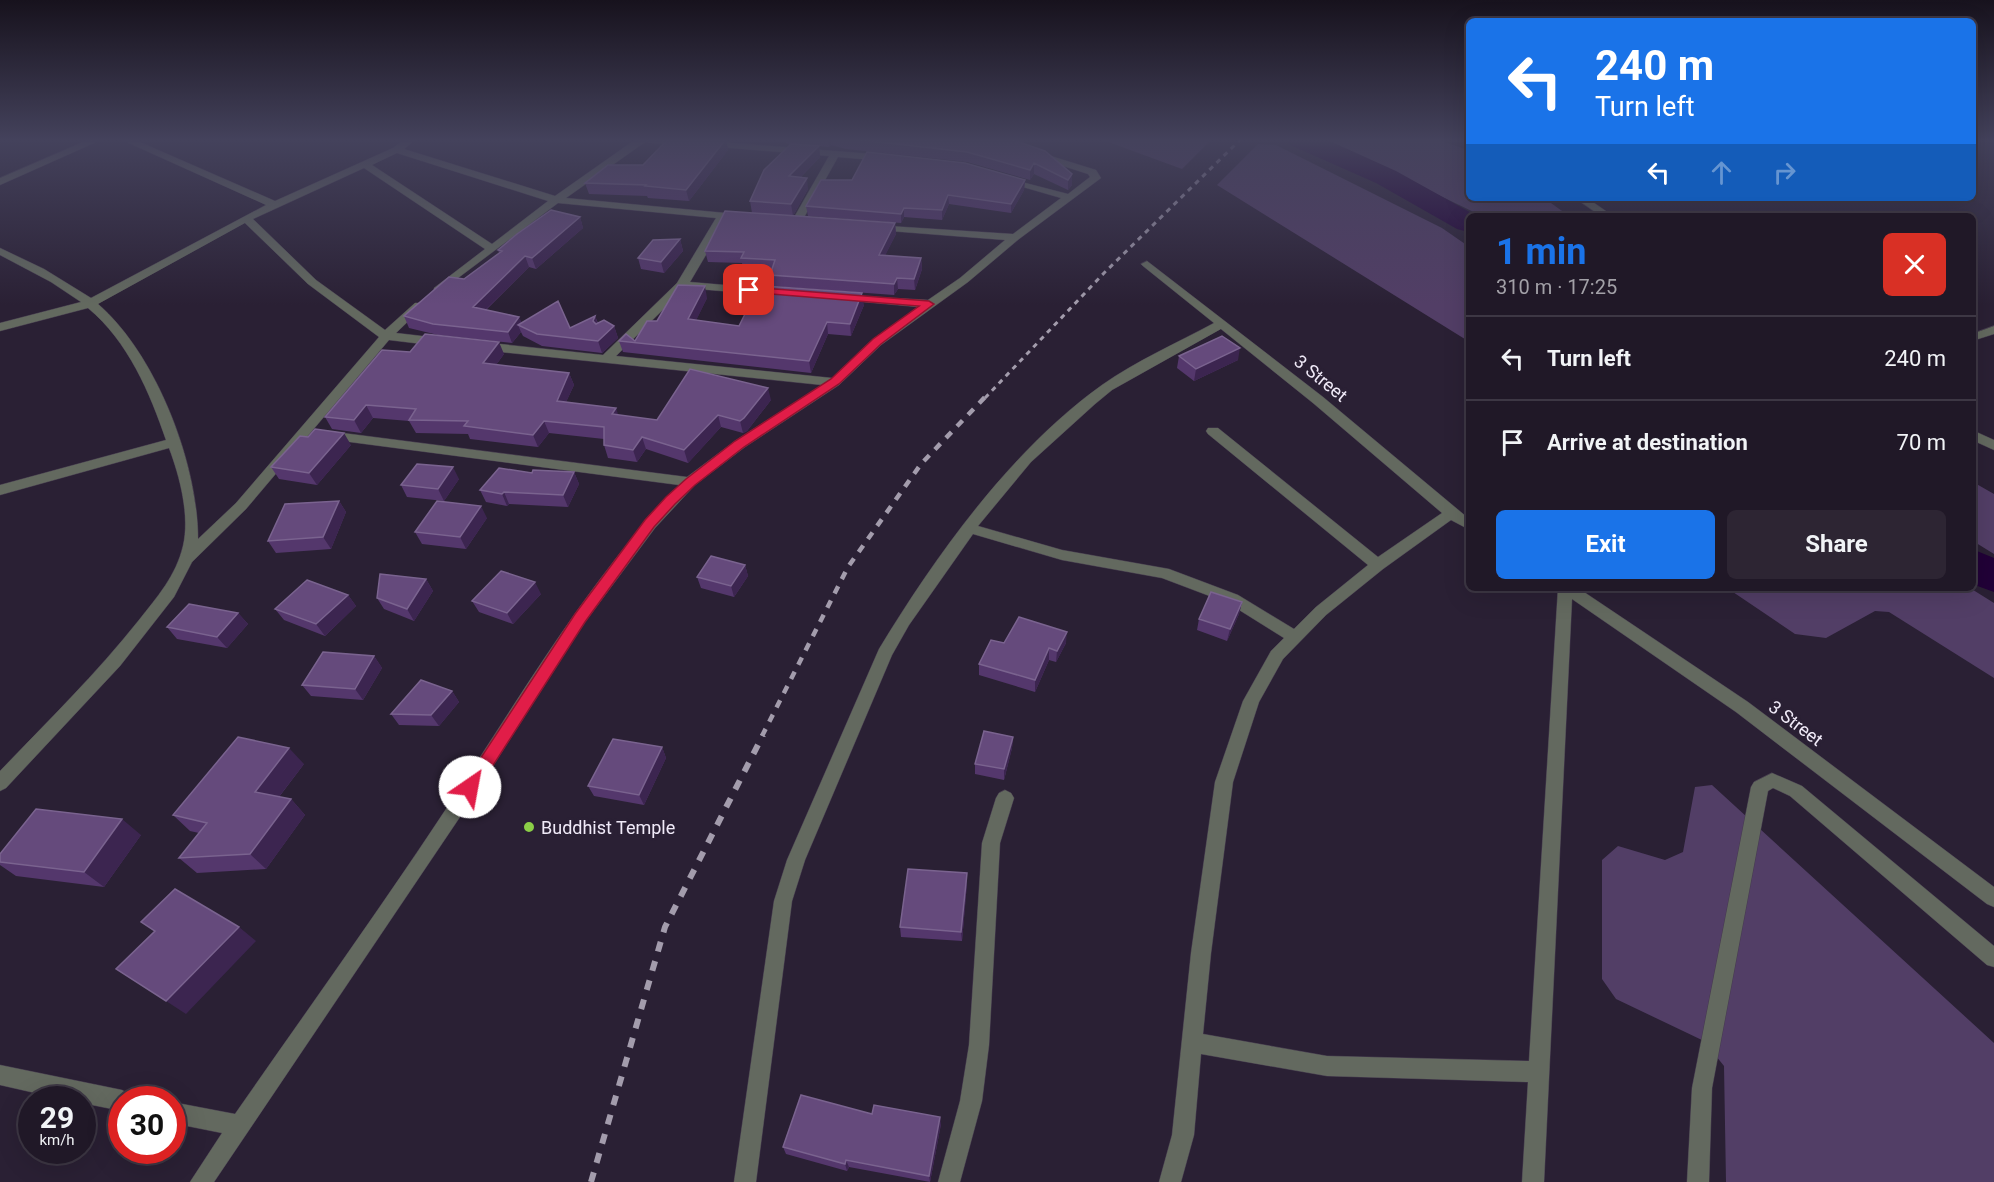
<!DOCTYPE html>
<html lang="en">
<head>
<meta charset="utf-8">
<style>
  :root { --surface:#201827; --page:#2d2533; --text:#f1f3f6; --muted:#a2a0a7; --line:#3d3744; --accent:#1a73e8 }
  body { margin:0; font-family:Roboto,sans-serif; background:var(--page); color:var(--text); height:100vh; display:flex; flex-direction:column; font-size:22px; white-space:nowrap }
  * { box-sizing:border-box; margin:0 }
  p { font-size:20px; color:var(--muted) }
  .icon { flex:none; width:33px; height:33px; fill:none; stroke:currentColor; stroke-width:2; stroke-linecap:round; stroke-linejoin:round }
  .map { position:relative; flex:1; overflow:hidden }
  .details { position:absolute; left:1466px; top:213px; width:510px; height:378px; display:flex; flex-direction:column; background:var(--surface); border-radius:9px; box-shadow:0 6px 24px #0002,0 0 0 2px var(--line) }
  .details>* { flex:none }
  .guide { position:absolute; left:1466px; top:18px; width:510px; height:183px; border-radius:9px; box-shadow:0 6px 24px #0002,0 0 0 2px var(--line); background:#1a73e8; color:#fff; overflow:hidden }
  .speed { position:absolute; left:18px; top:1086px; display:flex; gap:12px; font-size:30px; font-weight:700; text-align:center }
  .speed>* { display:grid; place-content:center; width:78px; height:78px; border-radius:50%; background:var(--surface); box-shadow:0 6px 24px #0002,0 0 0 2px var(--line); line-height:1 }
  .speed small { font-size:15px; font-weight:400 }
  .speed .limit { border:9px solid #d22; background:#fff; color:#111 }
  .pin { position:absolute; display:grid; place-items:center; width:51px; height:51px; color:#fff; margin:-26px; border-radius:12px; box-shadow:0 3px 9px #0006 }
  .me { position:absolute; width:66px; margin:-33px; rotate:33deg; stroke-linejoin:round; filter:drop-shadow(0 0 4px #0008) }
  .turn { display:flex; align-items:center; gap:21px; height:126px; padding:0 30px; font-size:27px }
  .turn .icon { width:78px; height:78px; stroke-width:2.5 }
  .turn b { display:block; font-size:42px; line-height:51px }
  .lanes { display:flex; align-items:center; height:57px; padding:0 30px; background:#0003; justify-content:center; gap:30px; direction:ltr }
  .lanes .off { opacity:.35 }
  .round { display:grid; place-items:center; flex:none; width:63px; height:63px; border-radius:9px; background:var(--page) }
  .summary { display:flex; align-items:center; justify-content:space-between; height:102px; padding:0 30px }
  h1 { font-size:36px; font-weight:700; line-height:45px; color:var(--accent) }
  .action { display:flex; gap:12px; margin-top:auto; padding:12px 30px }
  .action a { flex:1; height:69px; border-radius:9px; background:var(--accent); color:#fff; font-size:24px; font-weight:700; line-height:69px; text-align:center }
  .action a+a { background:var(--page); color:var(--text) }
  ul { padding:0; list-style:none }
  li { display:flex; align-items:center; gap:18px; height:84px; padding:0 30px; border-top:2px solid var(--line) }
  li div { flex:1 }
  li b { display:block; font-size:22px }
  li em { font-style:normal }
  .map>svg:first-child { display:block }
  .green { fill:#523e66 }
  .lines { fill:none; stroke-linecap:round; stroke-linejoin:round }
  .river { fill:#210037; fill-rule:evenodd }
  .minor-casing { stroke:#463c4f; stroke-width:1 }
  .minor { fill:#63695f; fill-rule:evenodd }
  .rail-far2 { stroke:#a39cac; stroke-width:3; stroke-dasharray:5 5; stroke-linecap:butt }
  .rail-far1 { stroke:#a39cac; stroke-width:4.5; stroke-dasharray:8 8; stroke-linecap:butt }
  .rail { stroke:#a39cac; stroke-width:6; stroke-dasharray:10 10; stroke-linecap:butt }
  .wall { fill:#54376c }
  .shaded-wall { fill:#3c2550 }
  .building { fill:#654a7c; stroke:#7a638f; stroke-width:1.5 }
  .route { fill:#e11d48; stroke:#92132f; stroke-width:1.5 }
  .poi-dot { fill:#8bce47; stroke:#2a2034; stroke-width:2 }
  .labels { text-anchor:middle; dominant-baseline:central; stroke-width:6; stroke-linejoin:round; paint-order:stroke }
  .street-label { font-size:18px; fill:#f0eaf8; stroke:#2a2034 }
  .poi-label { font-size:18px; fill:#f0eaf8; stroke:#2a2034; text-anchor:start }
</style>
</head>
<body>
<div class="map">
<svg width="1994" height="1182" viewBox="0 0 1994 1182">
  <rect width="100%" height="100%" fill="#2a2034"/>
  <path class="green" d="M1100,139h112l-30,30z
    M1322,139h114l32,11v48h76l25,18h-87z
    M1258,144l18,1 166,83 26,18v95l-251,-156z
    M1973,482l21,12v60l-21,-13z
    M1727,588h243l24,15v75l-105,-66 -14,-1 -49,27 -31,-4z
    M1712,785l282,258v139h-268l-2,-116 -20,-25 -88,-42 -14,-20v-119l16,-14 47,14 18,-8 12,-65z"/>
  <g class="lines">
    <path class="river" d="M1287,139h39l6,3 64,29 81,45h-9v16l-11,-3 -81,-46 -86,-38z
      M1972,549l22,9v34l-22,-8z"/>
    <g class="minor-casing">
      <path id="minor" d="M90,139h13l-103,46v-7z
        M120,139h13l142,62 118,-53 12,-9h11l-12,10 151,47 81,-57 52,2v4l-3,1 -40,-4 -79,56 181,17v4h-20l-37,63 93,8 6,3 -6,3 -98,-8 -69,68 216,22 41,-39 46,-32 -77,-7 -6,-3 2,-2 90,5 32,-22 45,-38 -128,-10 -4,-1v-4l140,9 48,-36 -59,-17v-4l66,17 22,-17 -2,-3 -53,-17 -2,-2 5,-3 58,18 5,8 -82,61 -51,43 -87,63 -42,40 -94,62 -50,38 -40,43 -70,94 -121,189 -250,371h-24l32,-49 -50,-10v-21l63,12c73,-105 148,-209 219,-317 70,-106 136,-219 225,-312l-352,-46 -5,-1 -2,-3 2,-3 5,-1 360,46 48,-36 87,-56 -341,-35 -6,-4 6,-4 122,13 74,-72 39,-65 -158,-15 -120,90 -4,-1v-4l51,-39 -121,-81 -111,51 63,61 69,50 30,-27h8v4l-27,26 43,5 6,4 -6,4 -50,-6 -143,169 -54,53 -18,35 -54,69 -114,122 -6,3v-20c47,-49 96,-97 139,-151 18,-23 37,-44 44,-74 7,-30 -3,-69 -14,-98l-169,47v-10l166,-45c-16,-47 -38,-99 -78,-132l-88,23v-8l81,-21 -30,-20 -51,-27v-7l44,21 47,29 175,-93zM397,153l151,48 -56,43 -120,-79zM245,223l63,61 71,53 -143,166 -38,36c0,-76 -42,-185 -100,-235z
        M709,141l176,14 5,3 -5,3 -47,-4 -36,64 -5,3 -5,-3 37,-65 -123,-10 -2,-2z
        M1575,198h12l26,18h-12z
        M1147,261l176,136 145,121v11l-17,-9 -68,49 -57,46 -43,44 -24,43 -26,80 -22,171 -8,81 124,22 202,5 29,-473h20l170,114 246,185v20l-7,-3 -251,-192 -164,-113 -28,583h-22l6,-100 -201,-6 -126,-22 -7,81 -13,47h-22l13,-47 19,-182 24,-171 28,-81 28,-50 13,-13 -56,-35 -66,-25 -100,-18 -89,-26 -64,91 -17,30 -87,205 -13,41 -36,281h-22l40,-281 13,-41 92,-211c57,-94 133,-200 223,-264 34,-24 75,-42 112,-62l-71,-57 -2,-2zM1221,329l92,74 129,110 -64,44 -160,-129h-10l-2,3 2,3 160,131 -52,42 -22,22 -56,-34 -69,-26 -107,-19 -84,-24 53,-64 64,-58 17,-14z
        M1994,326v8l-22,7v-7z
        M1972,430l22,10v10l-22,-10z
        M1772,773l30,13 192,160v21l-7,-2 -197,-169 -17,-8 -5,3 -56,297 -3,94h-22l5,-94 59,-301 3,-5z
        M1005,790l6,3 3,5 -14,45 -11,202 -7,56 -22,81h-22l22,-81 9,-56 13,-202 14,-45 3,-5z
        M0,1065l122,25 7,4 3,6h-10v11l-40,-8v-3h-16l-66,-15z"/>
    </g>
    <use href="#minor" class="minor"/>
    <path class="rail-far2" d="M985,398l120,-126 136,-133"/>
    <path class="rail-far1" d="M762,736l86,-169 73,-103 65,-68"/>
    <path class="rail" d="M591,1182l74,-255 98,-192"/>
  </g>
  <path class="wall" d="M668,139h69l-11,1 2,10 -39,51 -41,-3 -1,-2 -58,-2 -4,-11 58,-18z
    M771,139h253v5l21,7 27,34 -4,5 -34,-16 -4,6 -63,-18 -121,-13 -15,-4 -2,2 -10,-1 1,11 -19,20 7,12 -15,27 -41,-3 -2,-12 40,-57z
    M1025,180l-1,10 -13,23 -62,-9 -7,16 -38,-3 -3,6 -93,-7 -2,-10z
    M580,217l3,11 -47,41 -7,-2 -43,43 36,13 48,5 25,-12 3,7 16,3 4,12 -16,15 -60,-7 -19,-10 -2,-4 -9,11 -74,-8 -29,-7 -5,-12 60,-37 35,-26 -1,-3z
    M895,223l1,11 -11,21 36,3 1,11 -7,21 -17,-1 -4,6 -122,-9 -2,-11 1,-5 -28,-1 -1,-6 -34,-1 -3,-11z
    M680,239l3,12 -19,22 -23,-4 -3,-11z
    M707,298l-11,22 43,6 125,-21 -13,31 -23,-2 -17,39 -188,-21 -4,-11h16l22,-20z
    M410,352l94,2 -8,11 73,8 5,12 -8,17 53,13 38,5 114,-20 -24,31 -4,2 -22,-6 -33,36 -42,-14 -9,13 -29,-4 -4,-13v-6l-55,-6 -11,14 -68,-8 -2,-5 -52,-1 -7,-12 -36,-3 -12,15 -29,-4 -7,-12z
    M1179,356l59,4 -44,21 -17,-13z
    M351,445l-34,40 -38,-6 -8,-12z
    M574,472l5,12 -11,23 -59,-3 -2,2 -21,-4 -6,-12 52,-17z
    M459,479l-15,22 -37,-4 -6,-12z
    M339,501l7,11 -15,37 -55,4 -8,-12z
    M487,518l-21,31 -44,-5 -7,-12z
    M745,565l3,11 -14,21 -33,-9 -4,-11z
    M426,579l7,12 -19,30 -30,-12 -7,-11z
    M541,594l-28,30 -34,-12 -7,-11z
    M348,595l8,11 -31,30 -41,-16 -9,-11z
    M1242,602l-3,12 -12,27 -30,-11 2,-11z
    M238,613l10,11 -21,24 -50,-9 -10,-12z
    M1004,643h62l-10,19 -7,-2 -14,32 -56,-17v-11z
    M374,656l8,12 -19,32 -52,-4 -9,-11z
    M452,691l7,11 -20,24 -40,-1 -8,-11z
    M1013,737l-1,11 -8,32 -29,-6v-10z
    M662,747l4,11 -22,47 -50,-9 -6,-10z
    M304,764l-25,33 12,2 14,16 -39,54 -69,4 -18,-15 20,-25 -9,-2 -17,-16z
    M141,835l-37,52 -88,-11 -16,-11v-11z
    M967,873v10l-5,58 -61,-4 -1,-10z
    M872,1114l69,10 -11,58 -81,-15 -2,4 -61,-17 -3,-7z"/>
  <path class="shaded-wall" d="M726,139l2,11 -39,51 -3,-11z
    M828,139h3v6l-2,2z
    M819,146l1,11 -29,30 -2,-11z
    M1034,163v11l-4,6v-10z
    M1072,174v11l-4,5v-10z
    M807,178l1,11 -15,27 -2,-12z
    M1025,180l-1,10 -13,23v-9z
    M948,195l1,9 -7,16v-10z
    M904,208v9l-3,6v-9z
    M580,217l3,11 -47,41 -4,-11z
    M895,223l1,11 -16,32 -1,-11z
    M680,239l3,12 -19,22 -3,-11z
    M525,256l4,11 -52,51 -4,-11z
    M921,258l1,11 -7,21 -1,-11z
    M897,278l1,11 -4,6v-11z
    M705,286l2,12 -16,33 -3,-12z
    M862,293l2,12 -13,31 -1,-12z
    M595,316l4,12 -6,-7z
    M519,317l5,10 -6,-2 3,7 -9,11 -4,-11z
    M827,322l1,12 -17,39 -2,-12z
    M614,326l4,12 -16,15 -4,-12z
    M499,342l5,12 -16,22 -5,-13z
    M1240,348l-2,12 -44,21 2,-12z
    M569,373l5,12 -13,28 -4,-12z
    M768,388l3,12 -24,31 -4,2 -3,-12z
    M366,405l7,13 -12,15 -7,-13z
    M616,408l4,12 -8,-6z
    M718,415l3,12 -33,36 -4,-13z
    M544,421l5,12 -11,14 -5,-12z
    M344,433l7,12 -34,40 -8,-12z
    M642,437l4,12 -9,13 -4,-12z
    M453,467l6,12 -15,22 -6,-12z
    M574,472l5,12 -11,23 -5,-12z
    M504,492l5,12 -2,2 -5,-12z
    M339,501l7,11 -15,37 -8,-12z
    M481,506l6,12 -21,31 -6,-12z
    M745,565l3,11 -14,21 -3,-11z
    M426,579l7,12 -19,30 -7,-12z
    M535,582l6,12 -28,30 -6,-11z
    M348,595l8,11 -31,30 -9,-12z
    M1242,602l-3,12 -12,27 3,-12z
    M238,613l10,11 -21,24 -10,-11z
    M1067,632l-1,11 -10,19 1,-11z
    M1049,648v12l-14,32v-12z
    M374,656l8,12 -19,32 -8,-11z
    M452,691l7,11 -20,24 -8,-11z
    M1013,737l-1,11 -8,32v-11z
    M662,747l4,11 -22,47 -5,-10z
    M289,748l15,16 -33,43 -16,-15z
    M291,799l14,16 -39,54 -16,-15z
    M122,819l19,16 -37,52 -20,-15z
    M967,873v10l-5,58 -1,-9z
    M239,927l17,14 -70,73 -20,-13z
    M940,1117l1,7 -11,58 -1,-6z
    M846,1160l3,7 -2,4 -2,-7z"/>
  <path class="building" d="M668,139h58l-40,51 -41,-4 1,-1 -61,-2 23,-18h35z
    M852,139h158l35,12 27,23 -4,6 -34,-17 -4,7 -63,-18z
    M791,144l28,2 -30,30 18,2 -16,26 -41,-3 14,-31z
    M867,152l98,11 60,17 -14,24 -63,-9 -6,15 -38,-2 -3,6 -95,-8 15,-26h31z
    M551,210l29,7 -48,41 -7,-2 -52,51 46,10 -11,15 -75,-8 -29,-8 45,-39 15,2 38,-28 -4,-1 19,-16z
    M725,211l170,12 -16,32 42,3 -7,21 -17,-1 -3,6 -124,-9 5,-15 -34,-2 3,-6 -39,-1z
    M680,239l-19,23 -23,-4 15,-18z
    M678,285l27,1 -17,33 51,7 16,-32h8l2,-8 97,7 -12,31 -23,-2 -18,39 -190,-20 7,-7 9,7 12,-20h10z
    M558,301l12,27 25,-12 -2,5 3,3 8,-4 10,6 -16,15 -61,-7 -19,-9z
    M425,334l74,8 -16,21 86,10 -12,28 59,7 -4,6 45,6 33,-51 78,19 -24,30 -4,3 -22,-6 -34,35 -42,-13 -9,13 -29,-5v-18l-60,-6 -11,14 -69,-9 4,-5 -59,-1 7,-11 -50,-4 -12,15 -29,-3 57,-67 28,2z
    M1222,336l18,12 -44,21 -17,-13z
    M315,429l29,4 -35,40 -38,-6 29,-31 8,1z
    M417,464l36,3 -15,22 -37,-4z
    M499,468l33,5 1,-3 41,2 -11,23 -59,-3 -2,2 -22,-4z
    M339,501l-16,36 -55,4 17,-37z
    M437,501l44,5 -21,31 -45,-5z
    M711,556l34,9 -14,21 -34,-9z
    M501,571l34,11 -28,31 -35,-12z
    M380,574l46,5 -19,30 -30,-11z
    M307,580l41,15 -32,29 -41,-15z
    M1211,592l31,10 -12,27 -31,-10z
    M189,604l49,9 -21,24 -50,-10z
    M1019,617l48,15 -10,19 -8,-3 -14,32 -56,-16 12,-24 13,3z
    M323,652l51,4 -19,33 -53,-4z
    M421,680l31,11 -21,24 -40,-1z
    M984,731l29,6 -9,32 -29,-5z
    M238,737l51,11 -34,44 36,7 -41,55 -71,4 28,-35 -34,-8z
    M613,739l49,8 -23,48 -51,-9z
    M36,809l86,10 -38,53 -84,-10v-8z
    M908,869l59,4 -6,59 -61,-5z
    M175,889l64,38 -73,74 -50,-32 39,-38 -14,-9z
    M801,1095l71,19 2,-9 66,12 -11,59 -83,-16 -1,4 -62,-17z"/>
  <linearGradient id="sky" x2="0" y2="1"><stop stop-color="#17121d"/><stop offset="0.46" stop-color="#44425c"/><stop offset="1" stop-color="#44425c" stop-opacity="0"/></linearGradient>
  <rect width="1994" height="305" fill="url(#sky)"/>
  <path class="route" d="M749,287l180,14 5,3 -53,40 -42,40 -95,63 -49,38 -20,19 -21,23 -69,95 -109,170 -6,2 -5,-2 -3,-5 3,-5 110,-168 70,-94 21,-23 20,-18 49,-38 96,-62 42,-40 46,-33 -173,-14 -2,-2z"/>
  <circle class="poi-dot" cx="529" cy="827" r="6"/>
  <g class="labels">
    <g class="street-label">
      <text transform="translate(1321 378) rotate(39)">3 Street</text>
      <text transform="translate(1796 723) rotate(37)">3 Street</text>
    </g>
    <g class="poi-label">
      <text x="541" y="827">Buddhist Temple</text>
    </g>
  </g>
</svg>
<div class="speed"><div>29<small>km/h</small></div><div class="limit">30</div></div>
<div class="pin" style="left:749px;top:290px;background:#d93025"><svg class="icon" aria-label="arrive" viewBox="0 0 24 24"><path d="M6 21V4h12l-3 4 3 4H6"/></svg></div>
<svg class="me" style="left:470px;top:787px" viewBox="-20 -20 40 40"><circle r="19" fill="#fff"/><path d="M0-13L10 11 0 6-10 11z" fill="#e11d48"/></svg>
<div class="guide">
<div class="turn"><svg class="icon" aria-label="left" viewBox="0 0 24 24"><path d="M17 20v-9H6M10 6l-5 5 5 5"/></svg><div><b>240 m</b>Turn left</div></div>
<div class="lanes"><svg class="icon" aria-label="left" viewBox="0 0 24 24"><path d="M17 20v-9H6M10 6l-5 5 5 5"/></svg><svg class="icon off" aria-label="ahead" viewBox="0 0 24 24"><path d="M12 20V5M6 11l6-6 6 6"/></svg><svg class="icon off" aria-label="right" viewBox="0 0 24 24"><path d="M7 20v-9h11M14 6l5 5-5 5"/></svg></div>
</div>
<section class="details">
<div class="summary"><div><h1>1 min</h1><p>310 m · 17:25</p></div><a class="round" style="background:#d93025;color:#fff"><svg class="icon" aria-label="close" viewBox="0 0 24 24"><path d="M6 6l12 12M18 6L6 18"/></svg></a></div>
<ul>
<li><svg class="icon" aria-label="left" viewBox="0 0 24 24"><path d="M17 20v-9H6M10 6l-5 5 5 5"/></svg><div><b>Turn left</b></div><em>240 m</em></li>
<li><svg class="icon" aria-label="arrive" viewBox="0 0 24 24"><path d="M6 21V4h12l-3 4 3 4H6"/></svg><div><b>Arrive at destination</b></div><em>70 m</em></li>
</ul>
<div class="action"><a>Exit</a><a>Share</a></div>
</section>
</div>
</body>
</html>
